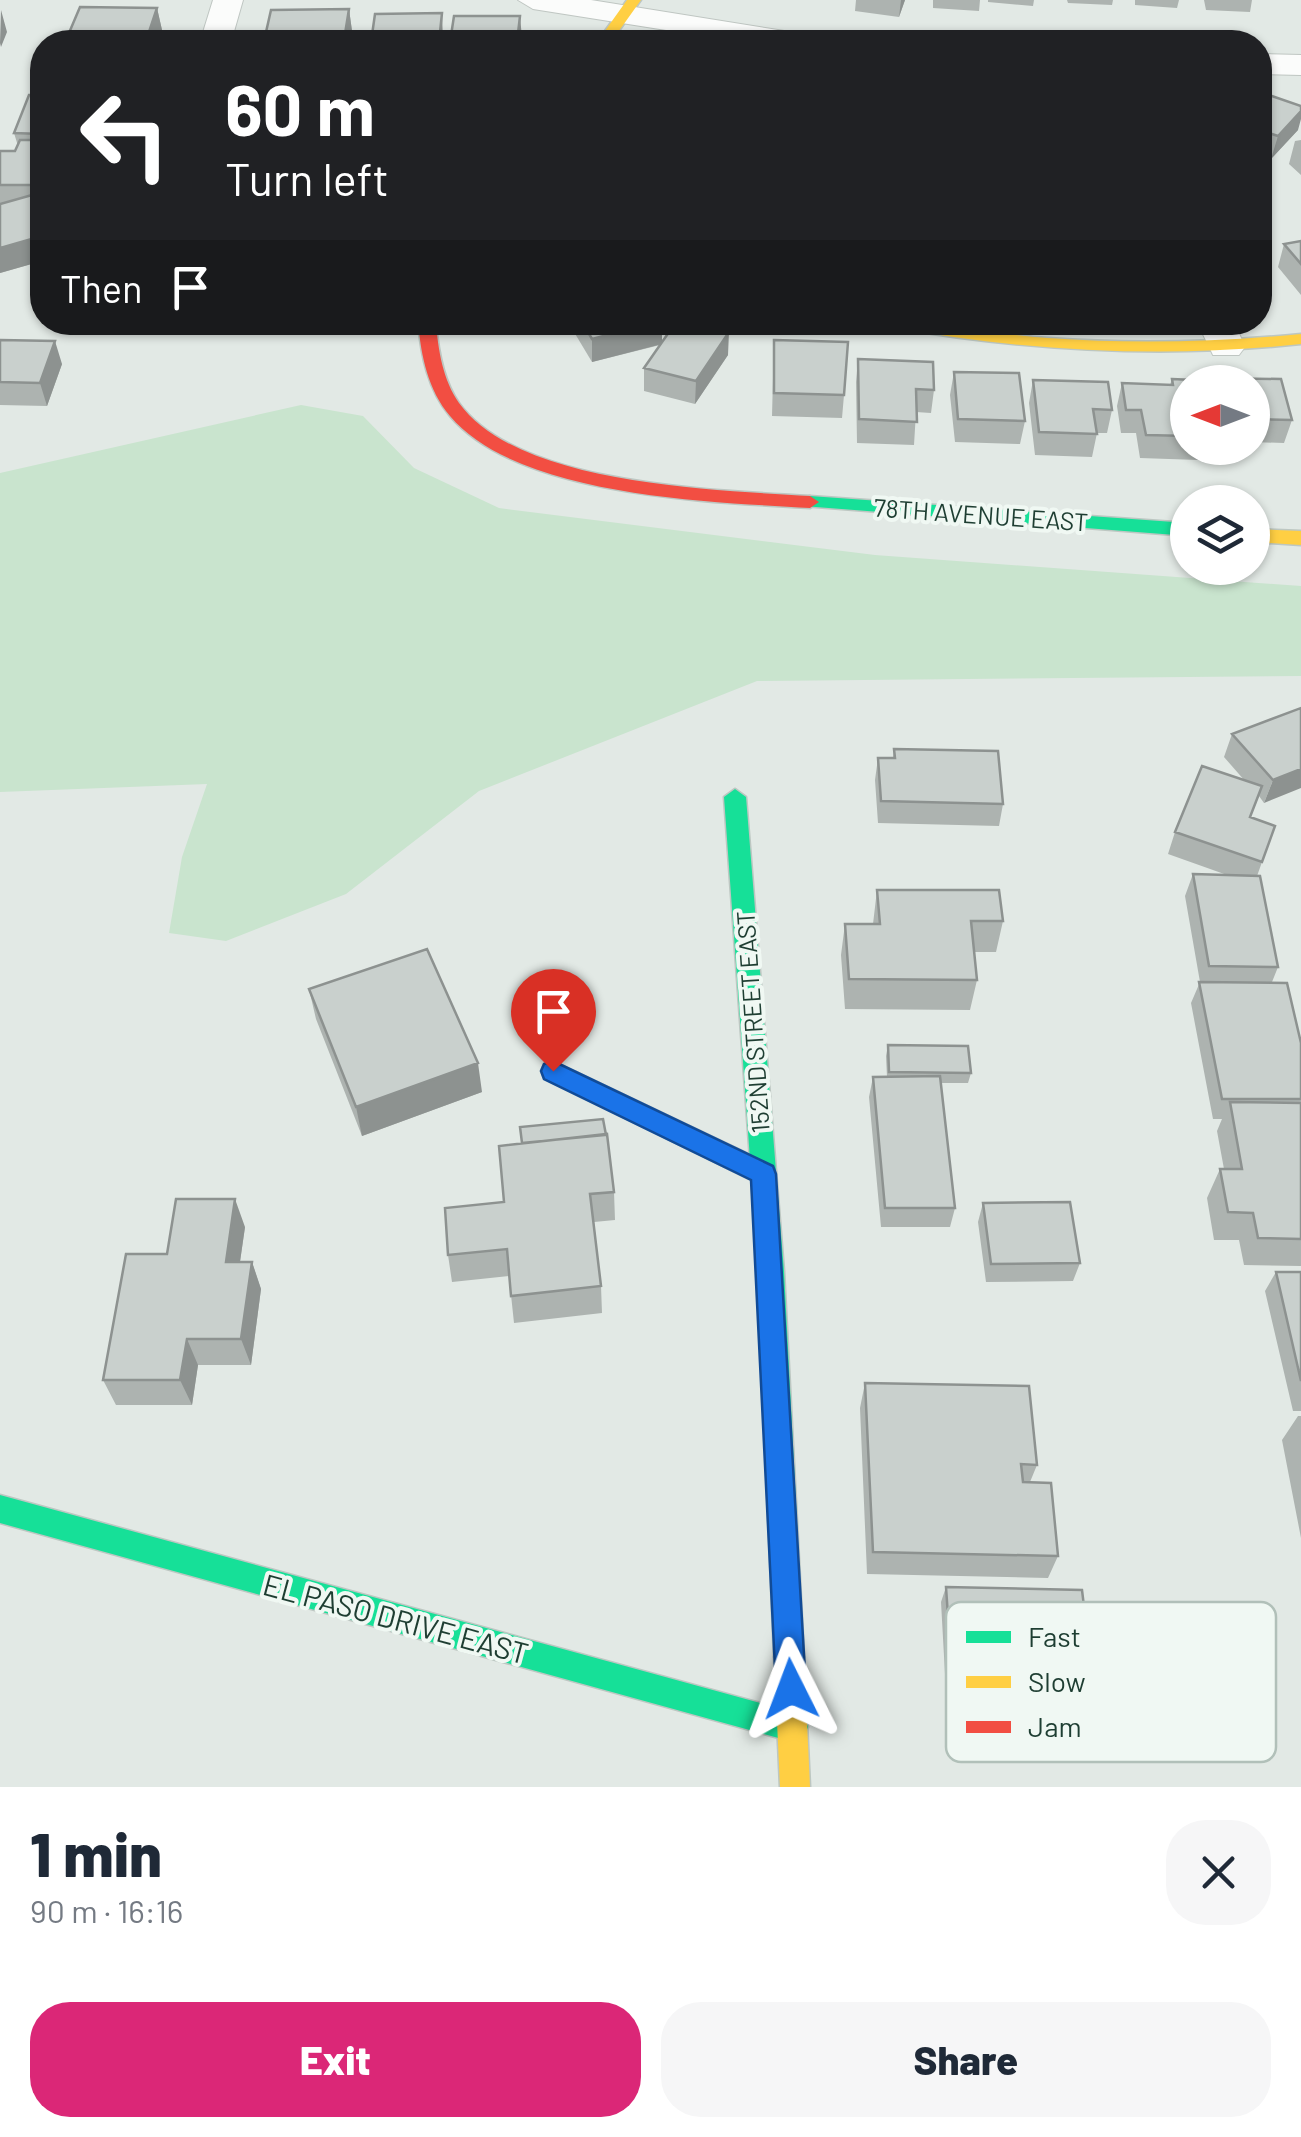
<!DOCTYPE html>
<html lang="en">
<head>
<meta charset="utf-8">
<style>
  :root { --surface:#fff; --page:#f6f6f7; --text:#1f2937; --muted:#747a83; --accent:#db2777 }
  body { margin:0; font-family:Barlow,sans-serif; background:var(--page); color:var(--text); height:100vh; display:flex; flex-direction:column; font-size:38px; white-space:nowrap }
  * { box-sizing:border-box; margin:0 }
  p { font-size:32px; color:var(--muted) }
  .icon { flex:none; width:55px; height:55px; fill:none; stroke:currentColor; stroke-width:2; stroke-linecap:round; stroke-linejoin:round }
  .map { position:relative; height:1787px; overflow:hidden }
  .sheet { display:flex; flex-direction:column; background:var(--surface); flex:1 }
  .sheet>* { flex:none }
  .top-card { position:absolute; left:30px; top:30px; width:1242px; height:305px; border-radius:40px; box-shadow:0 2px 8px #0004; background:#202124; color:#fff; overflow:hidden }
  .needle { width:65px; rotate:270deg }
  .fabs { position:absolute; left:1170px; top:365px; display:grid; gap:20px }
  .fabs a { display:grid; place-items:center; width:100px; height:100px; border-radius:50%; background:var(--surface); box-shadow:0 2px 8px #0004; font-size:50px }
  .pin { position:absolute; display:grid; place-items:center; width:85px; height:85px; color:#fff; margin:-102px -42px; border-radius:50% 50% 50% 0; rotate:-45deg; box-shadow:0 0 10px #0007 }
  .pin .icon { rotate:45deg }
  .me { position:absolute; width:110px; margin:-55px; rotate:357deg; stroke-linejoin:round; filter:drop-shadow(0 0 8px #0008) }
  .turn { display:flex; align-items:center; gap:35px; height:210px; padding:0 30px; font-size:45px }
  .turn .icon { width:130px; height:130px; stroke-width:2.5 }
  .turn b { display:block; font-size:70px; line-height:85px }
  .then { display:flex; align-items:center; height:95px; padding:0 30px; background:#0003; gap:20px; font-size:38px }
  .round { display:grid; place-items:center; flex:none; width:105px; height:105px; border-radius:40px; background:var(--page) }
  .headline { display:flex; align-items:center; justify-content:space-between; height:170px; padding:0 30px }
  h1 { font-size:60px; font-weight:800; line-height:75px }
  .primary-button { display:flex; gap:20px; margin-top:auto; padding:20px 30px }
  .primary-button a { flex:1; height:115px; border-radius:40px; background:var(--accent); color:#fff; font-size:40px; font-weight:800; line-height:115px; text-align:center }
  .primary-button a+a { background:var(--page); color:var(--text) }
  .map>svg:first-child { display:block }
  .green { fill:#c9e4ce }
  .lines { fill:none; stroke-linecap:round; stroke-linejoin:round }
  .lane-casing { stroke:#bfc6c2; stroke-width:3 }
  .street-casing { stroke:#bfc6c2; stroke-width:2 }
  .fast-casing { stroke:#bdc7c2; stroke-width:3 }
  .slow-casing { stroke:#bdc7c2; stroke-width:3 }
  .jam-casing { stroke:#bdc7c2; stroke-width:3 }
  .lane { fill:#fbfcfb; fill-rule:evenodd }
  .street { fill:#fbfcfb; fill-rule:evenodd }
  .fast { fill:#16e098; fill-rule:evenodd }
  .slow { fill:#ffcf43; fill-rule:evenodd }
  .jam { fill:#f24e42; fill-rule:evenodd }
  .wall { fill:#adb3b0 }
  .shaded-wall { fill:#8d9290 }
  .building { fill:#c9d0cd; stroke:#8d9290; stroke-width:2.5 }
  .route { fill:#1a73e8; stroke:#114b97; stroke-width:2.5 }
  .labels { text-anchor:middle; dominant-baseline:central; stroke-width:8; stroke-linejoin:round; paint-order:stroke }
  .street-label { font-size:25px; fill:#1e3e32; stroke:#f0f8f3 }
  .near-street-label { font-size:30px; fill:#1e3e32; stroke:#f0f8f3 }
  .key { fill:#f0f8f3; stroke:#b1c0b9; stroke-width:2.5 }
  .key-label { font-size:28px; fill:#1e3e32 }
</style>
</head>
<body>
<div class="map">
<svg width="1301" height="1787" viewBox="0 0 1301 1787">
  <rect width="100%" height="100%" fill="#e2e9e5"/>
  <path class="green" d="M301,405l62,11 51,52 85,40 376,47 426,31v90l-544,5 -278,110 -133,103 -120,47 -57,-8 13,-76 25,-73 -207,8v-319z"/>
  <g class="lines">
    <g class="lane-casing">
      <path id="lane" d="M553,1061l212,101 3,8 -3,8 -9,3 -9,-3 -203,-100 -3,-7 3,-7z"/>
    </g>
    <g class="street-casing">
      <path id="street" d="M213,0h30l-12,42h-31z
        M518,0h73l206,33 16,9h-71l-209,-33z
        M1260,54l41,1v20l-41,-1z
        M1197,322h37l11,25 -6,8h-26z"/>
    </g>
    <g class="fast-casing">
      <path id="fast" d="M810,496l378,27v13l-385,-30v-8z
        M735,789l11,8 38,474 20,386 -5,10 -10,5 -10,-5 -5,-10 -16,-386 -34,-474z
        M0,1495l793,217 11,4 4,11 -4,11 -11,4 -793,-219z"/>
    </g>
    <g class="slow-casing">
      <path id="slow" d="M627,0h14l-30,42h-14z
        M881,322c56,0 111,12 167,16 85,6 168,4 253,-4v10c-139,15 -274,7 -412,-17z
        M1252,529l49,2v14l-49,-3z
        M789,1642l10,5 5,10 6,130h-30l-6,-130 5,-10z"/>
    </g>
    <g class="jam-casing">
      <path id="jam" d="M418,322h18c2,28 7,58 23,81 60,83 258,87 351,93l9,6 -9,6c-98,-6 -292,-11 -360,-92 -22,-26 -29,-60 -32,-94z"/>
    </g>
    <use href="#lane" class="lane"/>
    <use href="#street" class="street"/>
    <use href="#fast" class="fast"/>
    <use href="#slow" class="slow"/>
    <use href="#jam" class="jam"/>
  </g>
  <path class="wall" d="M856,0h49l-6,17 -44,-6z
    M933,0h47l-1,11 -46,-3z
    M988,0h46l-1,6 -45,-4z
    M1067,0h46l-1,5 -44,-2z
    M1135,0h44l-2,8 -42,-3z
    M1204,0h48l-2,12 -44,-2z
    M157,8l5,22 -4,12h-91l-1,-2z
    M349,9l3,22 -2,11h-86v-1z
    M42,95v113h-3l3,7v46l-42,12v-122h15l3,-5 -4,-13z
    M1260,101l38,29 -27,29 -11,-4z
    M1301,140v35l-12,-11 6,-23z
    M1301,241v54l-23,-28 6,-23z
    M570,322h92v21l66,12 -33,49 -51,-13v-23l16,-23 -68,17 -21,-35z
    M0,340l62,24 -15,42 -47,-1z
    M774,340l70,55 -2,23 -70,-2z
    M858,359l76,31 -3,23 -15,-1 -2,33 -57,-2 -1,-61z
    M954,372l71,49 -5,23 -65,-2 -5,-47z
    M1206,378l75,1 11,41 -8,23 -32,-1v-60h-47z
    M1172,379l16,3v66h13l-3,12 -58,-2 -4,-25h-15l-4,-27 5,-23 48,2z
    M1033,380l79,30 -5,23h-10l-5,24 -57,-2 -6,-52z
    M1301,708l-37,95 -5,-7 -9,22 25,8 -18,50 21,91 -6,15 29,61v223l-57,-1 -5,-25h-25l-7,-42 13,-29h4l-7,-38 5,-12h-9l-22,-116 9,-21 -15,-86 8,-22 34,1 -59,-21 7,-22 70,-51 -21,-24 8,-23z
    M894,749l109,55 -4,22 -121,-3 -3,-43 3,-22h15z
    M877,890l126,31 -7,31h-22l3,28 -7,30 -125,-1 -4,-54 4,-31h28z
    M309,989l173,103 -120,44 -46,-117z
    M888,1045l83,28 -3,10h-28l15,125 -5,19h-69l-12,-130 4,-20h14l-1,-21z
    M614,1192l1,28 -21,2 7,64 1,27 -88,10 -5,-47 -57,6 -4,-27 56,-53z
    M983,1203l97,60 -7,18 -87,1 -8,-60z
    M245,1227l-5,35h12l9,27 -10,76h-53l-6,40h-76l-13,-25 64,-126z
    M1276,1272h25v139h-8l-28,-120z
    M865,1383l172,82 -7,17 28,74 -10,22 -181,-4 -7,-166z
    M1298,1416h3v122l-19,-98z
    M946,1587l145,77 -8,13 -138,-3 -4,-72z"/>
  <path class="shaded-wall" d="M901,0h4l-6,17z
    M157,8l5,22 -4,12h-12z
    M349,9l3,22 -2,11h-6z
    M1,10l6,22 -6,15 -1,-4z
    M442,13l1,29h-4z
    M520,16l2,22 -1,4h-4z
    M1301,111v8l-3,11 -27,29 7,-23z
    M42,236v25l-42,12v-25z
    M657,322h5v22l-70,18v-23z
    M729,332l-1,23 -33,49 1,-23z
    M55,341l7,23 -15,42 -7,-23z
    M1301,769v19l-37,15 9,-23z
    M478,1063l4,29 -120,44 -6,-29z
    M235,1199l10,28 -9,62 -10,-27z
    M252,1262l9,27 -10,76 -10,-26z
    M187,1339l11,26 -6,40 -12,-25z"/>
  <path class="building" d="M80,7l77,1 -11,33 -80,-1z
    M349,9l-5,31 -80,1 7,-31z
    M442,13l-3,29h-68l4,-28z
    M454,16h66l-3,26h-67z
    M696,37l33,5h-36z
    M1266,94l35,12v5l-23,25 -18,-6v-29z
    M29,95h13v39l-28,-1z
    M20,140h22v45h-42v-34h15z
    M32,195l10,20v21l-42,12v-44z
    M1301,241v23l-17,-20z
    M582,322h75l-65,17z
    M676,322h17l36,10 -33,49 -52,-13z
    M0,340l55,1 -15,42 -40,-1z
    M774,340l74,2 -4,53 -70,-2z
    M858,359l75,3 1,28 -18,-1 1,33 -58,-3z
    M954,372l65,1 6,48 -67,-2z
    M1206,378l75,1 11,41 -40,-1v-37h-45z
    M1172,379l21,1v2h-5v54l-42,-1 -5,-25h-15l-4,-27 51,2z
    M1033,380l75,2 4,28 -19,-1 4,25 -58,-2z
    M1301,708v61l-28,11 -41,-46z
    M894,749l104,2 5,53 -122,-3 -3,-43h17z
    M1202,766l60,20 -12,31 25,9 -13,36 -87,-30z
    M1193,874l67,2 18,91 -69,-1z
    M877,890h122l4,31h-32l6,59 -128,-1 -4,-55h35z
    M427,949l51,114 -122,44 -47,-118z
    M1199,982l88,1 14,60v56h-79z
    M888,1045l80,1 3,27 -82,-1z
    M940,1076l15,132h-70l-12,-131z
    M1230,1102l71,1v136l-43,-1 -5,-25 -25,-1 -8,-43h22z
    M603,1119l3,16 -84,8 -2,-16z
    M607,1134l7,58 -24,2 11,92 -90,10 -4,-47 -59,6 -3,-47 59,-6 -5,-56z
    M176,1199h59l-9,63h26l-11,77h-54l-7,41h-77l23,-126h41z
    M1070,1202l10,61 -89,1 -8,-61z
    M1276,1272h25v109z
    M865,1383l164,3 8,79 -16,-1 2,18 28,1 7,73 -185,-4z
    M946,1587l136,3 9,74 -140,-4z"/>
  <path class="route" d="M553,1061l220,105 3,8 30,515 -5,10 -10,5 -11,-5 -4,-10 -25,-509 -207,-101 -3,-8 3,-7z"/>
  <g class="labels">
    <g class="street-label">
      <text transform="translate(981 514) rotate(4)">78TH AVENUE EAST</text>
      <text transform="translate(752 1022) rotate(-94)">152ND STREET EAST</text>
    </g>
    <g class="near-street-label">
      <text transform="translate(396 1618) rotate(15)">EL PASO DRIVE EAST</text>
    </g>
  </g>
  <rect x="946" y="1602" width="330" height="160" rx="15" class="key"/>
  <rect x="966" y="1631" width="45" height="12" fill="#16e098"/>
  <rect x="966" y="1676" width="45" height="12" fill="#ffcf43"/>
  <rect x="966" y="1721" width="45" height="12" fill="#f24e42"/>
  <g class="key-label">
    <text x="1028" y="1647">Fast</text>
    <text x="1028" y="1692">Slow</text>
    <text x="1028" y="1737">Jam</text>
  </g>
</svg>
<div class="fabs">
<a><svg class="needle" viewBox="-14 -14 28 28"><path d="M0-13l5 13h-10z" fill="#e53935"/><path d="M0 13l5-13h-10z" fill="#747a83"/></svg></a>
<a><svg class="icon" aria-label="layers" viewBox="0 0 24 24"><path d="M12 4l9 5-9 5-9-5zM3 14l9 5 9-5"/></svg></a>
</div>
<div class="pin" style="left:553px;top:1071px;background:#d93025"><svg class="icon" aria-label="arrive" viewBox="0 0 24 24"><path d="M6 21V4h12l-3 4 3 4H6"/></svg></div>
<svg class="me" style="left:791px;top:1689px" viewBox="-20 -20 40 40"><path d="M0-17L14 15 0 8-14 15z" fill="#1a73e8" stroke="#fff" stroke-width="4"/></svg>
<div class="top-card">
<div class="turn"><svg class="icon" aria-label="left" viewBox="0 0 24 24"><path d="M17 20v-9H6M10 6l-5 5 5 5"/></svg><div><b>60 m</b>Turn left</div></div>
<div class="then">Then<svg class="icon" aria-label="arrive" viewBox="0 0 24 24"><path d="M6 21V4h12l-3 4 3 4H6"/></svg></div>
</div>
</div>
<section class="sheet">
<div class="headline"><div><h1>1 min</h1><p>90 m · 16:16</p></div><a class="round"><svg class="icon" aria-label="close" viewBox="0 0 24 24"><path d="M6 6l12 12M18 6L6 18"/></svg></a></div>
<div class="primary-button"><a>Exit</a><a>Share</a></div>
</section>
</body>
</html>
